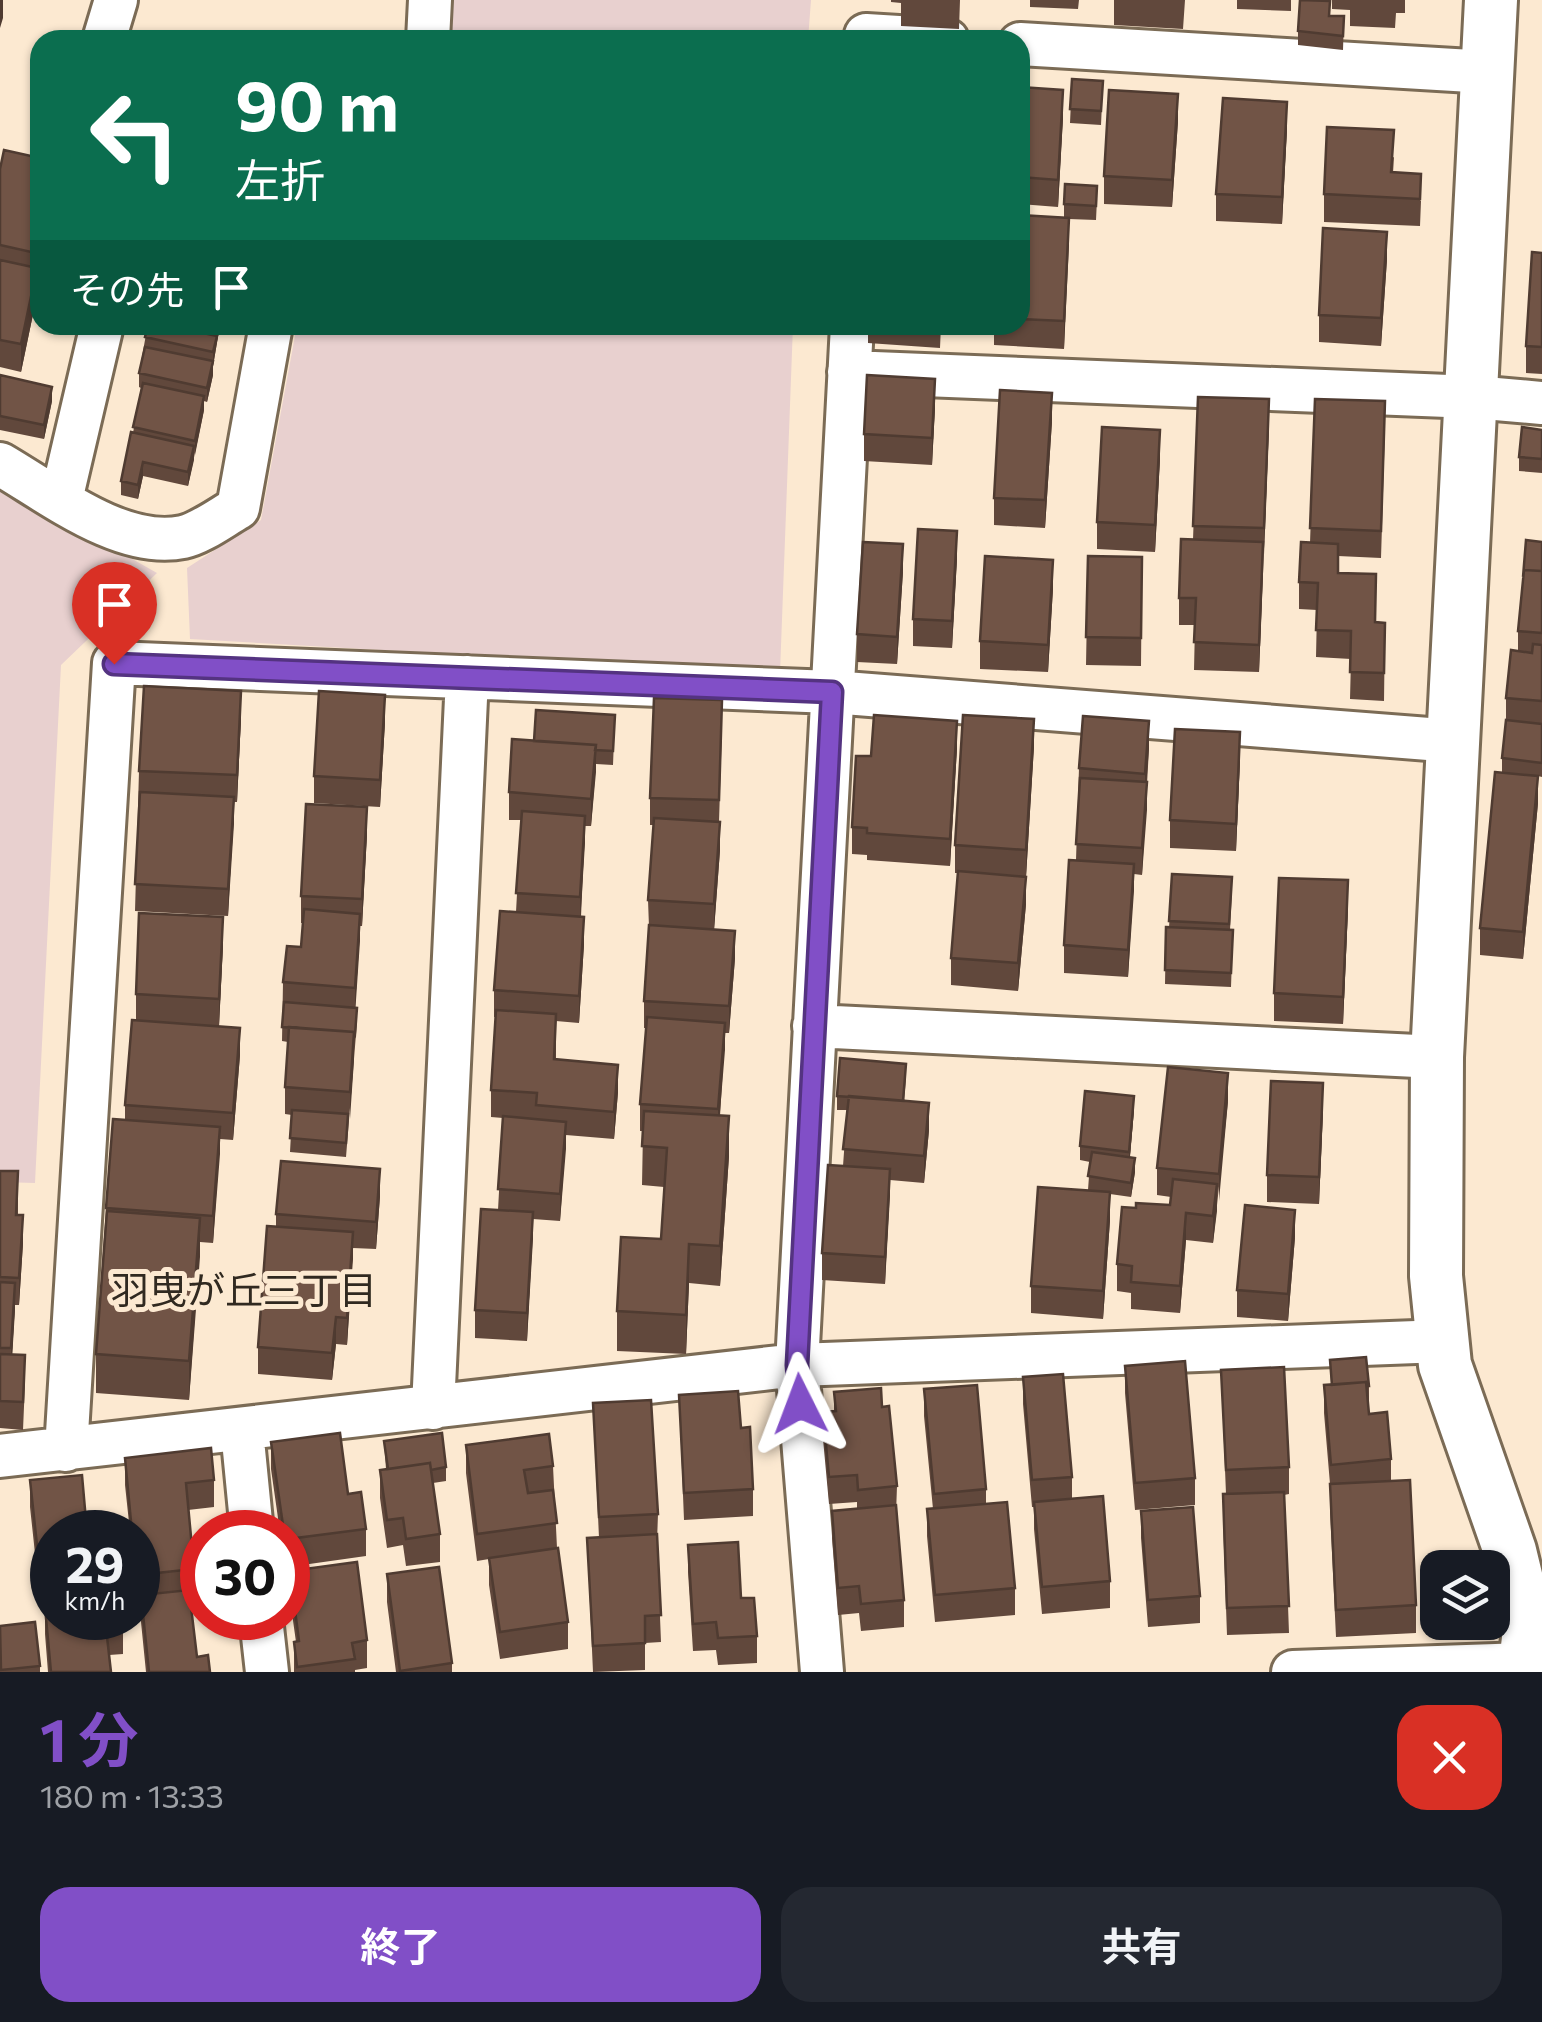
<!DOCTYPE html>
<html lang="ja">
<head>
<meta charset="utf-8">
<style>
  :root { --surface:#171b24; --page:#242831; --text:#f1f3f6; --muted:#9ea1a6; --accent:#814fc7 }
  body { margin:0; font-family:Commissioner,"Noto Sans JP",sans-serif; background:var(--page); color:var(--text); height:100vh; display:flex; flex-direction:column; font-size:38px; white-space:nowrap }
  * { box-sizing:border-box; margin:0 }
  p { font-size:32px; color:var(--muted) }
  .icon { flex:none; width:55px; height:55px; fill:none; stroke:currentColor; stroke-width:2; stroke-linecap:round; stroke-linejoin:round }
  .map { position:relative; height:1672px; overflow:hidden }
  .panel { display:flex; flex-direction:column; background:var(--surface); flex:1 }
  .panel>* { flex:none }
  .hud { position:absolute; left:30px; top:30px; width:1000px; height:305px; border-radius:30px; box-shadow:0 2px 8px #0004; background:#0b6e4f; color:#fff; overflow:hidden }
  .fabs { position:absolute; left:1420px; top:1550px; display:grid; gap:20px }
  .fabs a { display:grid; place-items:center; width:90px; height:90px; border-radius:20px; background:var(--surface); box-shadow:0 2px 8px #0004; font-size:50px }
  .speed { position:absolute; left:30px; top:1510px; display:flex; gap:20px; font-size:50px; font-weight:700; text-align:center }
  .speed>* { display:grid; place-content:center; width:130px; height:130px; border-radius:50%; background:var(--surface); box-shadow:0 2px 8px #0004; line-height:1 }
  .speed small { font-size:25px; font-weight:400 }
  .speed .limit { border:15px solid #d22; background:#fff; color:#111 }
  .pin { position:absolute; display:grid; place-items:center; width:85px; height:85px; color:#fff; margin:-102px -42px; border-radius:50% 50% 50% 0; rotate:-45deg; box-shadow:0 0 10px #0007 }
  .pin .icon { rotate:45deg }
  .me { position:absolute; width:110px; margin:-55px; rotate:357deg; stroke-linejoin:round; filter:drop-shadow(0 0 8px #0008) }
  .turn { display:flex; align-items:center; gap:35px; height:210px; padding:0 40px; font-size:45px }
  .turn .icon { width:130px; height:130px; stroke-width:2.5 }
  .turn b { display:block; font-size:70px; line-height:85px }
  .then { display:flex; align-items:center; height:95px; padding:0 40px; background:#0003; gap:20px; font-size:38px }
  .round { display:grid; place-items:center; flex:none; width:105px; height:105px; border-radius:30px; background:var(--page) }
  .head { display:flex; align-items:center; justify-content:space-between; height:170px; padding:0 40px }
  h1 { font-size:60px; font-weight:700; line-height:75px; color:var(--accent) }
  .button { display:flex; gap:20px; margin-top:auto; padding:20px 40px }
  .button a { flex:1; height:115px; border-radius:30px; background:var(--accent); color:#fff; font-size:40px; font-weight:700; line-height:115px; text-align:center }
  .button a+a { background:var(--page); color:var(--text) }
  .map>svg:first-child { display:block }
  .green { fill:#e8d0cf }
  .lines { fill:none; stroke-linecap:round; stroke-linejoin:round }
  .minor-casing { stroke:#7b6b55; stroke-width:48 }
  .tertiary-casing { stroke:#7b6b55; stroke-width:58 }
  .minor { stroke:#fff; stroke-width:42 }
  .tertiary { stroke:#fff; stroke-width:52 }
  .wall { fill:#61483c }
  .shaded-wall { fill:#4f3b31 }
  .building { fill:#715446; stroke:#4f3b31; stroke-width:2.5 }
  .route-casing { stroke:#543381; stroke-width:25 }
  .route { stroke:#814fc7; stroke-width:18 }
  .labels { text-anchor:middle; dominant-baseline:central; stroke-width:10; stroke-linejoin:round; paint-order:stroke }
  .neighbourhood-label { font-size:38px; fill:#302920; stroke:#fce9d1 }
</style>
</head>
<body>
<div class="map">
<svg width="1542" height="1672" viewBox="0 0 1542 1672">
  <rect width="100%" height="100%" fill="#fce9d1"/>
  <path class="green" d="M446,0h365l-3,40h-363z
    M297,325h496l-13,348 -590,-34 -3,-71 74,-48z
    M0,484l157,89 -96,92 -26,518 -35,-1z"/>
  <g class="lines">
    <g class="minor-casing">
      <path id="minor" d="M866,35l81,5
        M104,40l12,-40
        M428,40l2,-40
        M1020,44l468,28
        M849,372l624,25 69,6
        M0,464c50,29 122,86 183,73 18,-4 39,-20 55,-29l33,-183
        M61,500l41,-175
        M814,1026l623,31
        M433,1408l34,-731
        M242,1430l10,102
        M66,1450l48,-787 718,29 622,49
        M0,1456l797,-91 646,-24
        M261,1618l6,54
        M822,1672l-25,-307 55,-1040
        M1293,1672l232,-8 17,4"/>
    </g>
    <g class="tertiary-casing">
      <path id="tertiary" d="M1491,0l-54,1057 -1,219 9,89 65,186 19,79 -5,42"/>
    </g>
    <use href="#minor" class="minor"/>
    <use href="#tertiary" class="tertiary"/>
  </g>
  <path class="wall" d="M891,0h69l-1,29 -58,-3v-23l-10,-1z
    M1030,0h49l-1,9 -48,-2z
    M1114,0h71l-2,29 -69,-4z
    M1237,0h54v11l-54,-2z
    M1332,0h73v13h-9l-1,15 -45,-2v-16l-18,-1z
    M1344,16l-1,34 -45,-5v-14z
    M1072,79l31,2 -2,44 -31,-2z
    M1020,87l43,30 -5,90 -38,-3z
    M1178,121l-6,86 -68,-3v-28z
    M1287,129l-5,95 -66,-3v-27z
    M1394,157l-1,16 28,28 -1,25 -96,-4v-28z
    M40,158v123h-3v14l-16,77 -21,-5v-198z
    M1097,199l-1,21 -27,-1 -5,130 -70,-4v-20h26v-110l44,2v-13z
    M1542,253v121l-16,-1v-27z
    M1387,259l-6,87 -62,-4v-27z
    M138,325h82l-7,41v9l-6,27 -3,-1v9l-16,76 -45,-10 -5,23 -17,-4v-14l12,-48 8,-45 -2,-1v-14l8,-44 -9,-2z
    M868,325h73l-1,23 -72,-5z
    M0,375l52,26 -8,38 -44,-9z
    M1198,397l71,29 -10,246 -65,-2 1,-45h-16v-27l14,-58z
    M1315,399l70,30 -4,129 -43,-2v17l38,49 9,1 -1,78 -34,-2 1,-40 -35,-2 1,-47 -18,-1v-27l11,-39z
    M935,407l-3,58 -68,-4v-27z
    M1052,421l-7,107 -51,-3v-27z
    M1542,430v43l-23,-2v-14z
    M1160,458l-5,94 -58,-3v-27z
    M1542,542v235l-4,-1v27l-15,156 -43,-4v-27l22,-156v-14l4,-37v-23l12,-47v-20z
    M1088,556l54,1 -1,109 -55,-1z
    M957,558l-5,90 -39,-2v-27z
    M903,571l-6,93 -40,-2v-28z
    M1053,588l-5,84 -68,-3v-28z
    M615,715l-2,50 -17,-1 -5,62h-6l-4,91 3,27 -5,79 -23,-2v38l62,33 -4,47 -48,-4 -6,86 -27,-2 -6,122 -52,-3v-28l23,-100 5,-92 -12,-1v-27l5,-73h-2v-27l22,-78 5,-92h-12v-28l25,-51z
    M241,718l-4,84h-3l-6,114 -93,-5 4,-140z
    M385,722l-5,85 -66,-4v-27z
    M722,728l-3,94 1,28 -6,79 21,29 -6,75h-4l-5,83 9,40 -9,130 -31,-3 -3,71 -69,-3v-40l44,-72 3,-52 -22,-2 1,-54h-3v-27l6,-76h-2v-27l5,-74 -1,-27 6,-75h-4v-27z
    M1034,746l-8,131v27l-8,87 -67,-6v-27l7,-85h-3v-28z
    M957,748l-7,118 -83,-6v-5l-15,-1v-27l19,-71z
    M1149,748l-7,127 -8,-1 -6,103 -64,-4v-28l12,-85 3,-92z
    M1240,759l-4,92 -66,-3v-28z
    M367,834l-5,92h-2l-5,82 2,14 -11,135 -56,-5 2,-37 -7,-1v-27l3,-45 -6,-1 1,-59 18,-35 2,-24h-2v-27z
    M1172,874l60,17 -2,39h3l-2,57 -66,-3 1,-57 3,1z
    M1348,908l-5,116 -69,-3v-28z
    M223,945l-4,81 21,29 -7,85 -13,-1 -7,104 -13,-1 -11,158 -93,-7v-39l10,-146 19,-88v-15l11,-85v-26z
    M906,1078l-2,23 25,29 -5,53 -34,-3 -5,104 -63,-4v-27l21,-87 4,-56h-10v-14z
    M1228,1101l-15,142 -27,-3 -6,73 -49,-4v-16l-14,-2v-27l53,-59 1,-8 -14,-2v-27z
    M1134,1110l-4,47 5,15 -4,25 -21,-3v26l-7,99 -72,-6v-27l57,-96 2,-28 -10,-2v-14z
    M1323,1110l-4,94 -52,-2v-27z
    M0,1171l18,28v16l5,28 -4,62h-4l-3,50 13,28 -2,47 -23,-2z
    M380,1196l-4,53 -23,-1 -6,97 -11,-1 -4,36 -74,-6v-27l18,-121v-12z
    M1295,1237l-7,84 -51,-4v-27z
    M1330,1360l39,26v28l22,45v22l25,124v28l-80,4 -6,-126v-27l-6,-71v-28h7z
    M1125,1366l70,112v27l-60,5 -10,-117z
    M1221,1370l68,97v27l-5,1 5,138 -62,2 -4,-113v-28h3z
    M1023,1377l49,100v22l38,82v27l-68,6 -8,-85v-22h-2l-9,-103z
    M924,1389l62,100v15l29,84v27l-80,7 -8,-86v-27h6l-9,-93z
    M834,1392l48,15 15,79 -1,28 8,86v27l-43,4 -2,-18 -21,2 -6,-77v-27l25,-2v-7l-28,2 -6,-65v-27l11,-1z
    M679,1395l62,33 12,61v27l-69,4z
    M593,1403l65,111 -1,28 4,100 -16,1v27l-52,2 -6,-134h12z
    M384,1441l62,26v14l-13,2 7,51v28l-34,4 -3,-21 -16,3 -7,-50v-28l6,-1z
    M271,1442l77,52 18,35v27l-78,11v-35h-8l-9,-63z
    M466,1445l87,21 4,82 11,74v27l-68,10 -11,-74v-26l-12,2 -11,-88z
    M125,1458l89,22v27l-26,3 6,59v27l-4,1 7,60 13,15h-64l-5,-50v-20h-3v-70h-8l-5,-47z
    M30,1480l22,52v86l71,8v28l-14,1 2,17h-63l-3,-38v-25h-4l-11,-102z
    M1141,1511l59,85v27l-52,4 -7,-89z
    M688,1545l53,53 16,38v27l-39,2 -2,-15 -23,1 -5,-79z
    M290,1571l77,69v28l-12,2v2h-61v-30h2l-6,-43z
    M387,1574l65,89v9h-56l-9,-70z
    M0,1626l40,40v6h-40z"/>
  <path class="shaded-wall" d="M0,0h3v18l-3,10z
    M1063,90v27l-5,90v-27z
    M1178,94v27l-6,86v-27z
    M1287,102v27l-5,95v-27z
    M1069,218v27l-5,104v-28z
    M1387,232v27l-6,87v-28z
    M37,268v27l-16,77v-28z
    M217,325h3l-7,41v-14z
    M213,361v14l-6,27v-14z
    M935,379v28l-3,58v-27z
    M52,387v14l-8,38v-14z
    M1052,393v28l-7,107v-28z
    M204,396v14l-9,45v-14z
    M1269,399v27l-5,129v-27z
    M1160,430v28l-5,94v-27z
    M194,446v14l-6,26v-14z
    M143,462v14l-5,23v-14z
    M957,531v27l-5,90v-27z
    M1263,542v27l-4,103v-27z
    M903,544v27l-6,93v-27z
    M1053,560v28l-5,84v-27z
    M241,691v27l-4,84v-27z
    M385,695v27l-5,85v-27z
    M1034,719v27l-8,131v-27z
    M957,721v27l-7,118v-27z
    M1149,721v27l-4,53v-27z
    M1240,732v27l-4,92v-27z
    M596,745v27l-5,54v-27z
    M1538,776v27l-15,156v-27z
    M1147,782v28l-5,65v-27z
    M234,797v27l-6,92v-27z
    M367,807v27l-5,92v-27z
    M585,816v27l-5,81v-27z
    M720,822v28l-6,81v-27z
    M1134,864v27l-6,86v-27z
    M1026,877v27l-8,87v-28z
    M1348,880v28l-5,116v-27z
    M360,914v27l-5,74v-27z
    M223,917v28l-4,81v-27z
    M584,917v27l-5,79v-27z
    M735,931v27l-6,75v-27z
    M725,1023v27l-7,86v-27z
    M240,1028v27l-7,85v-27z
    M354,1032v28l-4,59v-27z
    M618,1065v27l-4,47v-27z
    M1228,1073v28l-9,100v-27z
    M1323,1083v27l-4,94v-27z
    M1134,1096v14l-5,56v-14z
    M929,1103v27l-5,53v-27z
    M729,1116v40l-9,130v-40z
    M566,1122v27l-6,72v-27z
    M220,1127v27l-7,89v-27z
    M1135,1158v14l-4,25v-14z
    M380,1169v27l-4,53v-27z
    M890,1169v27l-5,88v-27z
    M1217,1184v27l-4,32v-27z
    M1110,1192v28l-7,99v-28z
    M1295,1210v27l-7,84v-27z
    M533,1212v27l-6,102v-28z
    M1186,1213v27l-6,73v-27z
    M23,1215v28l-4,62v-27z
    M200,1218v39l-11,143v-39z
    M353,1232v27l-6,86v-27z
    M689,1244v39l-3,71v-39z
    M15,1283v27l-4,66v-28z
    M336,1317v27l-4,36v-27z"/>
  <path class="building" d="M1300,0l30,1 -1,15h15l-1,20 -45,-5z
    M1072,79l31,2 -2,30 -31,-2z
    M1020,87l43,3 -5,90 -38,-3z
    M1109,90l69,4 -6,86 -68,-4z
    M1223,98l64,4 -5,95 -66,-3z
    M1327,127l67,3 -3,42 30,2 -1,25 -96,-5z
    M4,150l36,8v96l-40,-9v-76z
    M1065,184l32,2 -1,20 -32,-2z
    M1020,215l49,3 -5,103 -44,-2z
    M1323,228l64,4 -6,86 -62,-3z
    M1532,252l10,1v94l-16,-1z
    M0,260l37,8 -16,76 -21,-4z
    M148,325h18l51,11 -4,16 -68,-15z
    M192,325h25l-1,5z
    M145,347l68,14 -6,27 -68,-15z
    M0,375l52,12 -8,38 -44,-9z
    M867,375l68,4 -3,59 -68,-4z
    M143,383l61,13 -9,45 -62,-14z
    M1000,390l52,3 -7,107 -51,-2z
    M1198,397l71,2 -5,129 -71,-2z
    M1315,399l70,2 -4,130 -71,-3z
    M1102,427l58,3 -5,95 -58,-3z
    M1522,427l20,3v29l-23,-2z
    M131,432l63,14 -6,26 -45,-10 -5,23 -17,-4z
    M918,529l39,2 -5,90 -39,-2z
    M1181,539l82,3 -4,103 -65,-3 2,-44h-17z
    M1526,540l16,2v29l-18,-1 -1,7z
    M863,542l40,2 -6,93 -40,-3z
    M1301,542l37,2v29l38,1 -1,48 10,1 -1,50 -34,-1 1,-41 -35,-1 2,-47 -19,-1z
    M985,556l68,4 -5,85 -68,-4z
    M1088,556l54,1 -1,81 -55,-1z
    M1524,570l18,1v62l-24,-2z
    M1533,644l9,1v56l-36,-3 5,-48 21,3z
    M144,686l97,5 -4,84 -98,-4z
    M319,691l66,4 -5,85 -66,-4z
    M654,698l68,2 -3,100 -69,-2z
    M536,710l79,5 -2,36 -18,-1 1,-5 -62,-4z
    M874,715l83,6 -7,118 -83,-6v-5l-15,-1 4,-71h15z
    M963,715l71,4 -8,131 -71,-5z
    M1083,716l66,5 -4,53 -66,-6z
    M1506,720l36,4v39l-40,-5z
    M1175,729l65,3 -4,92 -66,-4z
    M512,739l84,6 -5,54 -82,-7z
    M1495,772l43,4 -15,156 -43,-4z
    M1080,778l67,4 -5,66 -66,-4z
    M140,792l94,5 -6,92 -93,-5z
    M306,804l61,3 -5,92 -61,-3z
    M522,811l63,5 -5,81 -64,-4z
    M654,818l66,4 -6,82 -66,-4z
    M1069,860l65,4 -6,86 -64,-5z
    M958,871l68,6 -8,86 -67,-5z
    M1172,874l60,3 -3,47 -60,-3z
    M1279,878l69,2 -5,117 -69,-4z
    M304,909l56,5 -5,74 -72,-6 4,-36 14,1z
    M500,911l84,6 -5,79 -85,-6z
    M139,913l84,4 -4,82 -83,-5z
    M649,925l86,6 -6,75 -85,-5z
    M1166,927l67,3 -2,43 -66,-3z
    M284,1002l73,6 -2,26 -1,-2 -72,-5z
    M496,1010l60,4 -2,45 64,6 -4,47 -78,-7 1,-12 -46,-3z
    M647,1017l78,6 -7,86 -78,-5z
    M132,1020l108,8 -7,85 -108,-8z
    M289,1027l65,5 -4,60 -65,-5z
    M840,1058l66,6 -3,37 -66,-5z
    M1168,1067l60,6 -9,101 -62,-6z
    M1271,1081l52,2 -4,94 -52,-2z
    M1085,1091l49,5 -5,56 -49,-6z
    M849,1096l80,7 -5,53 -81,-7z
    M292,1110l56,4 -2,29 -56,-5z
    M644,1111l85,5 -9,130 -31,-2 -3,71 -69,-4 4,-74 40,2 6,-91 -25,-2z
    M503,1116l63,6 -6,72 -62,-5z
    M113,1119l107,8 -7,89 -107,-8z
    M1092,1152l43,6 -4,25 -43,-7z
    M281,1161l99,8 -4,53 -100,-8z
    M828,1165l62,4 -5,88 -63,-4z
    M0,1171h18l-2,44h7l-4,63 -19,-1z
    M1173,1179l44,5 -4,32 -27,-3 -6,73 -49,-4 1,-16 -15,-2 5,-57 14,1v-5l34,2z
    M1038,1187l72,5 -7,99 -72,-5z
    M1245,1205l50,5 -7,84 -51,-4z
    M481,1209l52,3 -6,101 -52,-3z
    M107,1211l93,7 -11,143 -93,-7z
    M267,1226l86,6 -6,86 -11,-1 -4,36 -74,-6z
    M0,1282l15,1 -4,65h-11z
    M0,1354l25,1 -2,47 -23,-1z
    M1366,1357l3,29h-2l-1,-4 -34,3 -2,-25z
    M1185,1361l10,117 -60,5 -10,-117z
    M1284,1367l5,100 -63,3 -5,-100z
    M1063,1374l9,103 -40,3 -9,-103z
    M1366,1382l3,32 18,-2 4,47 -60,6 -7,-80z
    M977,1385l9,104 -52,5 -10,-105z
    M881,1388l1,19 7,-1 8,80 -39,4 -1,-15 -28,2 -6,-65 13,-1 -2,-19z
    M738,1391l3,37 9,-1 3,62 -69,4 -5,-98z
    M651,1400l7,114 -59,3 -6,-114z
    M340,1433l8,61 13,-2 5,37 -78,10v-7h-4l-13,-90z
    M442,1433l4,34 -15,3 -1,-7 -42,6 -4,-28z
    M549,1434l4,32 -29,4 4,23 25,-3 4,33 -80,11 -11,-89z
    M211,1448l3,32 -28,3 8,86 -56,6v-43h-6l-7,-74z
    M430,1463l10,71 -34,5 -3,-21 -16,2 -7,-50z
    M82,1475l5,57h-35v49l-11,1 -11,-102z
    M1410,1480l6,125 -80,5 -6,-126z
    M1284,1492l5,114 -62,2 -4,-114z
    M1103,1496l7,85 -68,6 -8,-85z
    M1007,1502l8,86 -80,7 -8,-86z
    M896,1505l8,95 -43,4 -2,-18 -21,2 -6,-77z
    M1193,1507l7,89 -52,4 -7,-89z
    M657,1534l4,81 -16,1v27l-52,3 -6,-108z
    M738,1542l3,56h13l3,38 -39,2 -2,-16 -23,2 -5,-79z
    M558,1548l10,74 -68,10 -11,-74z
    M357,1562l10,78 -15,3 3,16 -58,8 -3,-25 5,-1 -9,-70z
    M439,1567l13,96 -52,8 -13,-97z
    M189,1590l8,67 11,-2 2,17h-61l-8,-77z
    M52,1606v12h70l1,8 -17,2 5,44h-60l-6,-65z
    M35,1622l5,44 -39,4 -1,-44z"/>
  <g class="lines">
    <g class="route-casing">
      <path id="route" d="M114,664l718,28 -35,673 3,39"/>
    </g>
    <use href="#route" class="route"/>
  </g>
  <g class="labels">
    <g class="neighbourhood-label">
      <text x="244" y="1288">羽曳が丘三丁目</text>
    </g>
  </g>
</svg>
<div class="fabs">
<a><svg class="icon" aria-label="layers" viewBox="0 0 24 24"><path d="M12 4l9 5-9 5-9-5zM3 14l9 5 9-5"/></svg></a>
</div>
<div class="speed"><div>29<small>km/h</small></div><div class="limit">30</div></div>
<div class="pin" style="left:114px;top:664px;background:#d93025"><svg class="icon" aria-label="arrive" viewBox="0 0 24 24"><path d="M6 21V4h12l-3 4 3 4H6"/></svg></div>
<svg class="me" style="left:800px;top:1404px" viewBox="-20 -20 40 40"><path d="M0-17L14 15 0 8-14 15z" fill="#814fc7" stroke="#fff" stroke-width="4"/></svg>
<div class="hud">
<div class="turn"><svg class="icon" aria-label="left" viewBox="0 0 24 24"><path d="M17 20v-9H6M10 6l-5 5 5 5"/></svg><div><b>90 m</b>左折</div></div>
<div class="then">その先<svg class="icon" aria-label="arrive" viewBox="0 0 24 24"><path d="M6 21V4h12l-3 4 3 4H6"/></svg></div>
</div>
</div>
<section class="panel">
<div class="head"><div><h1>1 分</h1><p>180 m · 13:33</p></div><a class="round" style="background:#d93025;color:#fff"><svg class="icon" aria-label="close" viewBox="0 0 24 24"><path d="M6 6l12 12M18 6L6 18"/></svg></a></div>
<div class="button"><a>終了</a><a>共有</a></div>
</section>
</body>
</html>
